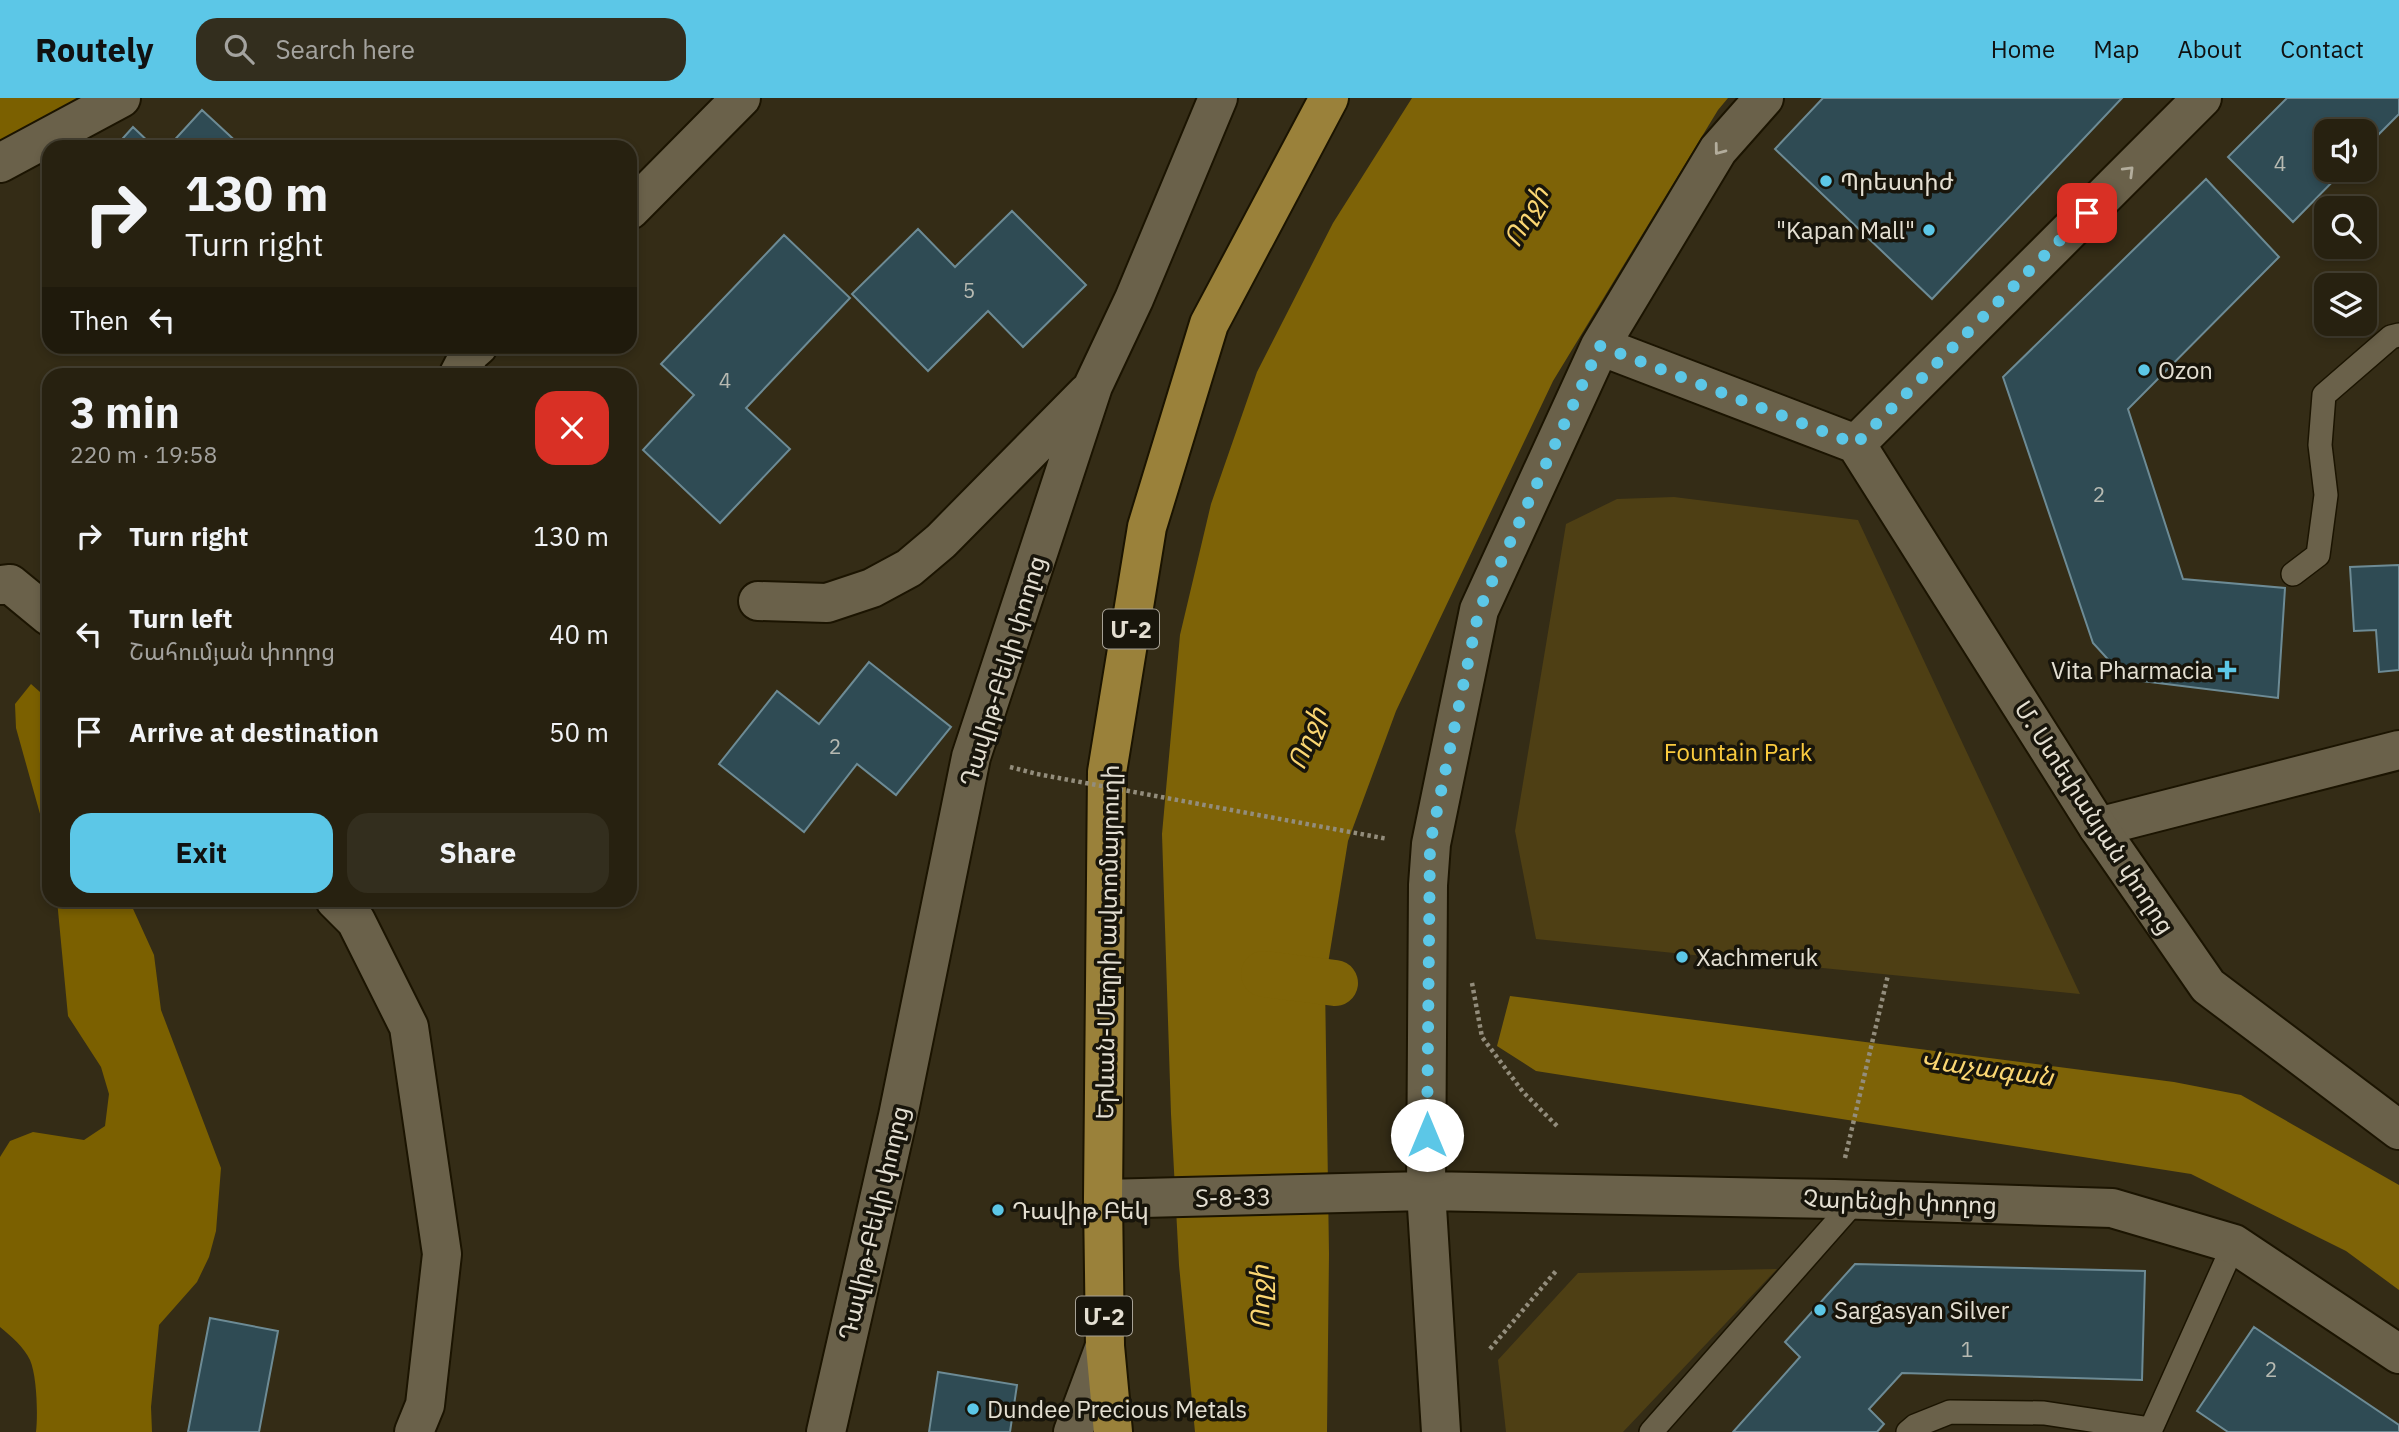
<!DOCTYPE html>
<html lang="en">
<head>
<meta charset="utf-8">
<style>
  :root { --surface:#272110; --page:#332e1e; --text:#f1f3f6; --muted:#a4a39f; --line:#433e30; --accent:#5cc7e7 }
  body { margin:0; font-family:"IBM Plex Sans","Noto Sans Armenian",sans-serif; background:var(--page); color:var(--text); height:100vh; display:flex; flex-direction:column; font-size:26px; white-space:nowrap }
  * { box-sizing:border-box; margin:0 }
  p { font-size:23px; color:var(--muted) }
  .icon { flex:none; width:38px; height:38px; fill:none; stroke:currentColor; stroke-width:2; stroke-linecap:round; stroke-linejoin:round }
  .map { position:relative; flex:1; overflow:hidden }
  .sheet { position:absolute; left:42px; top:270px; width:595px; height:539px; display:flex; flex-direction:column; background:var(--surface); border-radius:21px; box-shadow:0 4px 10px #0003,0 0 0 2px var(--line) }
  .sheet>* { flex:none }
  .banner { position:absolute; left:42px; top:42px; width:595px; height:214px; border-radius:21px; box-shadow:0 4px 10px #0003,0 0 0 2px var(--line); background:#272110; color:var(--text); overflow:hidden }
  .buttons { position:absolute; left:2314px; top:21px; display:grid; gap:14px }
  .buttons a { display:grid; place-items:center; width:63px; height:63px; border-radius:14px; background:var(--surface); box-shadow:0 4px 10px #0003,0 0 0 2px var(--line); font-size:35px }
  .pin { position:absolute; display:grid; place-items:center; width:60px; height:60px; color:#fff; margin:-30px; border-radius:14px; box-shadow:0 4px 10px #0006 }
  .me { position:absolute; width:77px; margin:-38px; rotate:0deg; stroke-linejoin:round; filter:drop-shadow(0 0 5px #0008) }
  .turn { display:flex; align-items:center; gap:24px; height:147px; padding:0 28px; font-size:32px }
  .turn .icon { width:91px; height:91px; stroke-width:2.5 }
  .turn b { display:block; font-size:49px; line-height:60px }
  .then { display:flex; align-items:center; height:66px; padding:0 28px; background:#0003; gap:14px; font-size:26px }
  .round { display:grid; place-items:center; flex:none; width:74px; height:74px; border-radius:21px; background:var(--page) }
  .summary { display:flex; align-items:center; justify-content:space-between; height:119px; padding:0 28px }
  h1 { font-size:42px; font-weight:700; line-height:52px }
  .action { display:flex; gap:14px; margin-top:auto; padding:14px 28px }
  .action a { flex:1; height:80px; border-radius:21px; background:var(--accent); color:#111; font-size:28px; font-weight:700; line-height:80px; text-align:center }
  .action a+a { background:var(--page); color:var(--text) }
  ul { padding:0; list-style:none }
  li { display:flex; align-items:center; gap:21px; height:98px; padding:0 28px }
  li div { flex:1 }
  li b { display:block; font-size:26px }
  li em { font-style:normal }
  header { display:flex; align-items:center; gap:42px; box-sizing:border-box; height:98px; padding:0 35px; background:var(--accent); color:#111 }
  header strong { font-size:33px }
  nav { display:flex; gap:38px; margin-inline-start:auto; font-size:24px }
  .search { width:490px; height:63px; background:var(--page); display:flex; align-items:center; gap:18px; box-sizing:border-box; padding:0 24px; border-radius:21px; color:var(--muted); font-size:26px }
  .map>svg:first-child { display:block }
  .green { fill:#4e3f14 }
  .forest { fill:#7b6000 }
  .water { fill:#7e6307 }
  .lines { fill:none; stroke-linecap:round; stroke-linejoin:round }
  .canal { stroke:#7e6307; stroke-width:46 }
  .building { fill:#2f4b54; stroke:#6d8b95; stroke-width:2 }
  .service-casing { stroke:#1b1401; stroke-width:26 }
  .minor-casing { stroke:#1b1401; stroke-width:42 }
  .tertiary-casing { stroke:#1b1401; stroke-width:42 }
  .trunk-casing { stroke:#1b1401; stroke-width:42 }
  .path { stroke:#938d7c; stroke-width:4.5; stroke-dasharray:3.5 3.5; stroke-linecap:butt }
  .service { stroke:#6a614a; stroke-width:23 }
  .minor { stroke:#6a614a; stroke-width:38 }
  .tertiary { stroke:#6a614a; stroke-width:38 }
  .trunk { stroke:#9a813a; stroke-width:38 }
  .path-bridge { stroke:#938d7c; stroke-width:4.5; stroke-dasharray:3.5 3.5; stroke-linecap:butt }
  .oneway { stroke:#b3ad9c }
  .route { stroke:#5cc7e7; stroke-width:12; stroke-dasharray:0 21.6 }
  .poi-dot { fill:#5cc7e7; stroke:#18150b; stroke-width:2.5 }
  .labels { text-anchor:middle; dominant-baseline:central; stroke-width:7; stroke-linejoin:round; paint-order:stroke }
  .number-label { font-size:21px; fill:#b7bab2 }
  .shield { fill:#18150b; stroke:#a7a296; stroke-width:2 }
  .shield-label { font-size:23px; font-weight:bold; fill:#e4dfd2 }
  .poi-label { font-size:24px; fill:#e4dfd2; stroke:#18150b; text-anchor:start }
  .street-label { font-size:24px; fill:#e4dfd2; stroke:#18150b }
  .park-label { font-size:24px; fill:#facb3e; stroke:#18150b }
  .water-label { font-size:26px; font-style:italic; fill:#fbd672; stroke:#18150b }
</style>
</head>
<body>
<header>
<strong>Routely</strong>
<div class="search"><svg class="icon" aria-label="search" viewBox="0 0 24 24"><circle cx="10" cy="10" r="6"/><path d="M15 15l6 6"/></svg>Search here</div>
<nav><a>Home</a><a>Map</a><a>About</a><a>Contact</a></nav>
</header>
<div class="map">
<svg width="2399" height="1334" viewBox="0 0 2399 1334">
  <rect width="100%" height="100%" fill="#342c16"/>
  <path class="green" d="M1674,399l184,23 222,474 -544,-55 -21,-108 51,-307 51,-25z
    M1777,1171l-154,163h-117l-8,-72 80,-87z"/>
  <path class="forest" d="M0,0h123l-123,65z
    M31,586l18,16v146l-33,-118 -1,-24z
    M57,802h72l25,55 7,55 60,158 -5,63 -7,26 -12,25 -38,43 -8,82 1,25h-116c2,-17 1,-56 -6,-72 -6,-13 -19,-24 -30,-33v-170l10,-16 23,-9 51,8 21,-14 4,-32 -8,-27 -33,-51z"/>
  <path class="water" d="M1412,0h316l-10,12 -165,271 -157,330 -48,130 -23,141 4,272 -2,178h-132l-16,-167 -8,-151 -9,-280 18,-199 31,-131 46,-132 76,-149z
    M1510,898l664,86 67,13 158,90v105l-53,-39 -155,-77 -655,-103 -39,-25z"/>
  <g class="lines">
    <path class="canal" d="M1264,876l71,9"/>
  </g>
  <path class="building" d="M1823,0h299l-190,201 -157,-150z
    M2287,0h112v16l-35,35v-18h-38v39h18l-51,52 -65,-65z
    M202,12l40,37h-74z
    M133,29l21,20h-39z
    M2206,81l73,78 -151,152 55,170 102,9 -7,110 -152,-19 -33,-36 -90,-266z
    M1012,113l74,74 -63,62 -35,-36 -60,60 -76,-77 66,-65 37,38z
    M784,137l66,63 -104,110 44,41 -70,74 -77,-73 51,-55 -33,-31z
    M2399,467v105l-20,2 -3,-42 -22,1 -4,-64z
    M869,564l82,65 -55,68 -39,-31 -53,68 -85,-68 58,-73 42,33z
    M1855,1166l290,7 -3,109 -240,-7 -33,36 15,15 -7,8h-144l67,-75 -15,-15z
    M210,1220l68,13 -19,101h-71z
    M2254,1229l145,98v7h-171l-31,-21z
    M938,1274l79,13 -7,47h-81z"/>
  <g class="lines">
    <g class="service-casing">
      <path id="service" d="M2293,476l25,-19 8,-60 -6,-50 4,-50 67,-58 8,-2
        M1651,1334l206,-233
        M1908,1334l7,-6 35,-14 94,1 107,16 83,-185"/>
    </g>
    <g class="minor-casing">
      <path id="minor" d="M0,65l121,-65
        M630,112l111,-112
        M459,276l11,-21 8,-7
        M0,487l10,-1 39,32
        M758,503l69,2 45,-15 37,-20 32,-27 146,-148
        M2098,729l301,-77
        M335,802l21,21 53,106 33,227 -17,151 -11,27
        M826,1334l72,-316 73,-359 122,-371 41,-87 84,-201"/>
    </g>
    <g class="tertiary-casing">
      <path id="tertiary" d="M1600,248l256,98
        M1856,346l242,383 110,159 191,144
        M1856,346l346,-346
        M1103,1101l323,-8 409,8 277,9 122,36 165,110
        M1073,1334l32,-86
        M1441,1334l-15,-241 2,-306 3,-41 48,-234 121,-264 118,-196 46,-52"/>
    </g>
    <g class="trunk-casing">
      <path id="trunk" d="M1113,1334l-8,-86 -2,-147 4,-427 40,-245 62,-203 120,-226"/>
    </g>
    <path class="path" d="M1010,669l27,7
      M1472,885l10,54 41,55 36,36
      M1845,1060l43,-183
      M1490,1251l66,-78"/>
    <use href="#service" class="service"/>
    <use href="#minor" class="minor"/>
    <use href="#tertiary" class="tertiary"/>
    <use href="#trunk" class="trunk"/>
    <path class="path-bridge" d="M1037,676l351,65"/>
  </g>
  <defs><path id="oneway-chevron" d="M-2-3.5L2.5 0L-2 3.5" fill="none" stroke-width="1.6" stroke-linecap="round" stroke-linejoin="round" transform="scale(1.75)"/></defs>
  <g class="oneway">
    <use href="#oneway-chevron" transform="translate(1719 52) rotate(127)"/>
    <use href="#oneway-chevron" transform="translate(2129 73) rotate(-45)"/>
  </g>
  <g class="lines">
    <path class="route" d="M1427,1037l3,-291 49,-234 121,-264 256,98 231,-231"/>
  </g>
  <g class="poi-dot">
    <circle cx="1826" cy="83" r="7"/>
    <circle cx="1929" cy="132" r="7"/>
    <circle cx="2144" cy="272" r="7"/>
    <path d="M2223.5 561.5h7v7h7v7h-7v7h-7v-7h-7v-7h7z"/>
    <circle cx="1682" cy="859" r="7"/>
    <circle cx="998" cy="1112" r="7"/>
    <circle cx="1820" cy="1212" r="7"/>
    <circle cx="973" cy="1311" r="7"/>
  </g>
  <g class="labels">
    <g class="number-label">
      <text x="2280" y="65">4</text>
      <text x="969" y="192">5</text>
      <text x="725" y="282">4</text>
      <text x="2099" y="396">2</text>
      <text x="835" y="648">2</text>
      <text x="1967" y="1251">1</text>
      <text x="2271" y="1271">2</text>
    </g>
    <g class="shield">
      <rect x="1103" y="511.5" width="56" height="39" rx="5"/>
      <rect x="1076" y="1198.5" width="56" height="39" rx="5"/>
    </g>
    <g class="shield-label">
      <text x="1131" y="531">Մ-2</text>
      <text x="1104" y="1218">Մ-2</text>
    </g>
    <g class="poi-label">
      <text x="1840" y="83">Պրեստիժ</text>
      <text x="1915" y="132" text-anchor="end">"Kapan Mall"</text>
      <text x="2158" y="272">Ozon</text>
      <text x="2213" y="572" text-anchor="end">Vita Pharmacia</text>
      <text x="1696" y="859">Xachmeruk</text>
      <text x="1012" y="1112">Դավիթ Բեկ</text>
      <text x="1834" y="1212">Sargasyan Silver</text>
      <text x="987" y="1311">Dundee Precious Metals</text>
    </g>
    <g class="street-label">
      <text transform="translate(1002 573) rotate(-73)">Դավիթ-Բեկի փողոց</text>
      <text transform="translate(2095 719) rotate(57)">Մ. Ստեփանյան փողոց</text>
      <text transform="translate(1107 844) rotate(-89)">Երևան-Մեղրի ավտոմայրուղի</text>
      <text transform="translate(1233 1099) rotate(-1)">Տ-8-33</text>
      <text transform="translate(1900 1103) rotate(2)">Չարենցի փողոց</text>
      <text transform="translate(873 1125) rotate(-77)">Դավիթ-Բեկի փողոց</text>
    </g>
    <g class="park-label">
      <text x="1738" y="654">Fountain Park</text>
    </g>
    <g class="water-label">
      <text transform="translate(1525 118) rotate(-61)">Ողջի</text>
      <text transform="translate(1306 640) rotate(-69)">Ողջի</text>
      <text transform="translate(1987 969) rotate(8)">Վաչագան</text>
      <text transform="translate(1259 1199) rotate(-91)">Ողջի</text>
    </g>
  </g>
</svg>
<div class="buttons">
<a><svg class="icon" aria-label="sound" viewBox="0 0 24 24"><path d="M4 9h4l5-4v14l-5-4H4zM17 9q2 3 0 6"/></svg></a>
<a><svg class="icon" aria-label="search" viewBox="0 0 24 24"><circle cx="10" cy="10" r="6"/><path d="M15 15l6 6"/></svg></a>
<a><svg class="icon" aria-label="layers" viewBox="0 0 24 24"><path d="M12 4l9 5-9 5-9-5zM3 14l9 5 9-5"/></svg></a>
</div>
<div class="pin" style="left:2087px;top:115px;background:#d93025"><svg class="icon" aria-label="arrive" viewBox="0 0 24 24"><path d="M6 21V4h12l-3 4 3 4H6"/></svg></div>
<svg class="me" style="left:1427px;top:1037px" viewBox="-20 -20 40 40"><circle r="19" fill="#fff"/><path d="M0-13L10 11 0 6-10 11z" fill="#5cc7e7"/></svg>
<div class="banner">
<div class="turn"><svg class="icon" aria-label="right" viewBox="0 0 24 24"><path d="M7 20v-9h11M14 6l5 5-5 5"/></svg><div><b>130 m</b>Turn right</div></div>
<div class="then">Then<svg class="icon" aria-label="left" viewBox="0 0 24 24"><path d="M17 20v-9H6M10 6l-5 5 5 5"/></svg></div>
</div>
<section class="sheet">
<div class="summary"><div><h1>3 min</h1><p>220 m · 19:58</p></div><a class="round" style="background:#d93025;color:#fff"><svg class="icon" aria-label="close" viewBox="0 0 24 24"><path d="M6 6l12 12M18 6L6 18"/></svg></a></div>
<ul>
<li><svg class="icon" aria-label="right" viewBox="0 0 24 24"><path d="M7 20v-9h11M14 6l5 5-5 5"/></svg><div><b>Turn right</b></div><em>130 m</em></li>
<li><svg class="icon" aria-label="left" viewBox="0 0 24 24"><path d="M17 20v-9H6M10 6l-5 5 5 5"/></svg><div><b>Turn left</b><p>Շահումյան փողոց</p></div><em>40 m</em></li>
<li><svg class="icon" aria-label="arrive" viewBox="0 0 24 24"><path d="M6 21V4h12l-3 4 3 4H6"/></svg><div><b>Arrive at destination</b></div><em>50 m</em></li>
</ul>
<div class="action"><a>Exit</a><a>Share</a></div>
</section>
</div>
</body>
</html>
